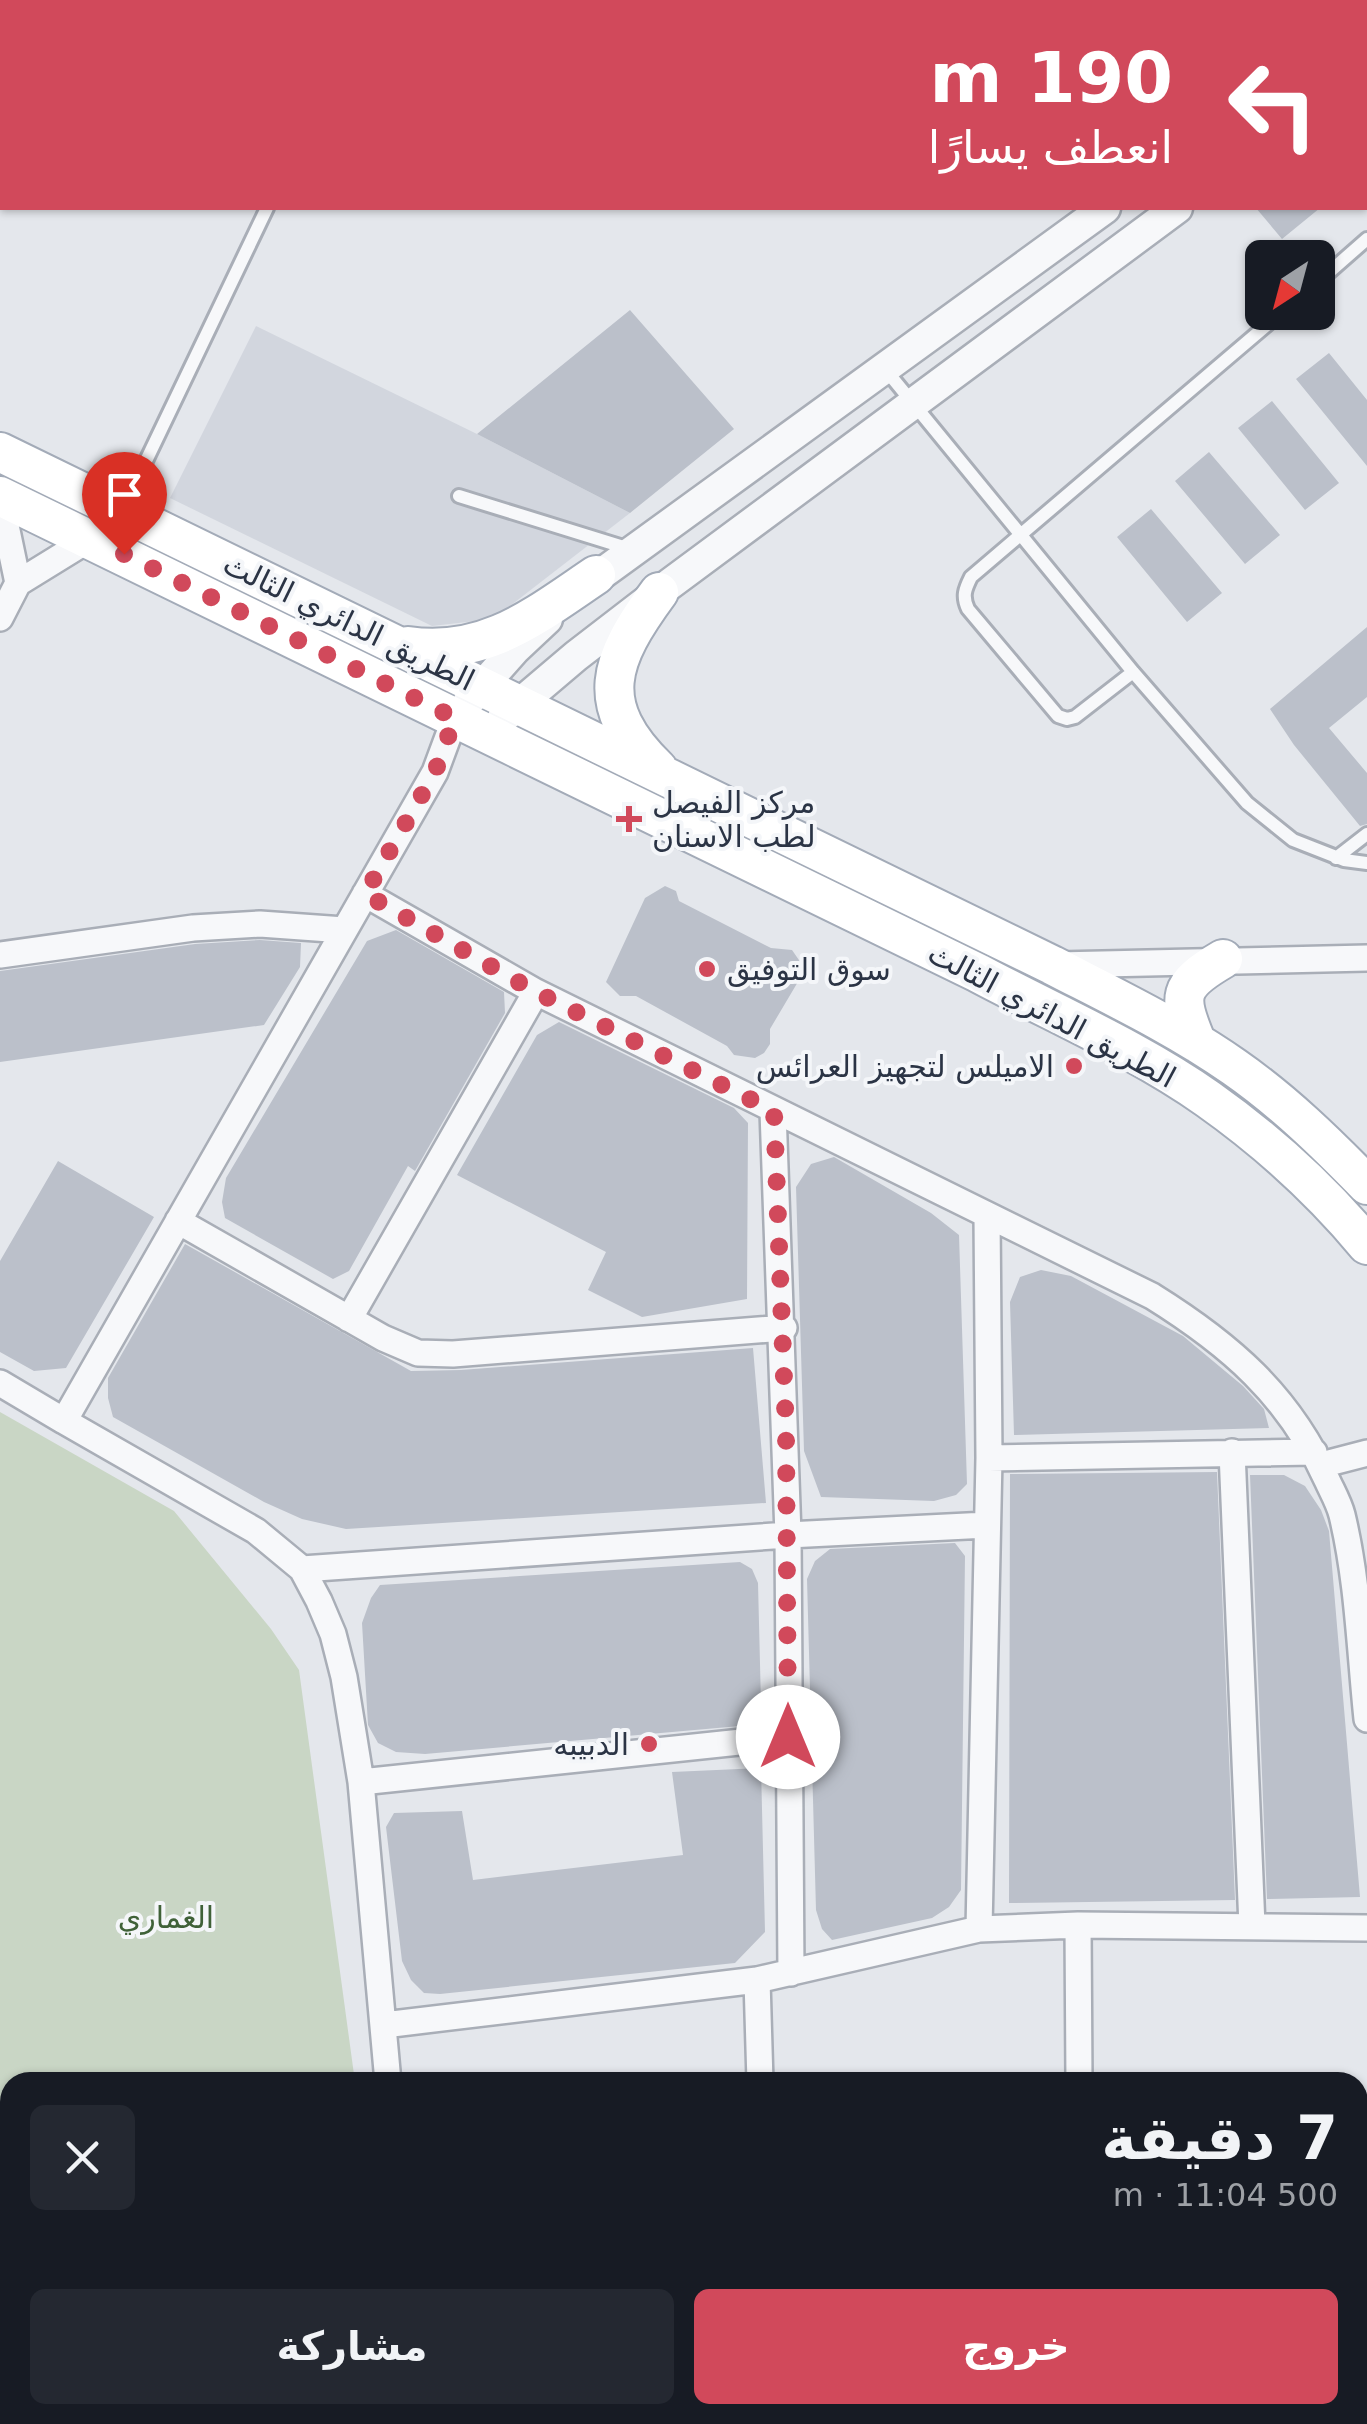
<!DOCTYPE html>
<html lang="ar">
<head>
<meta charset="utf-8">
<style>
  :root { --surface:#171b24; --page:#242831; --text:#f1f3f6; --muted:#9ea1a6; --accent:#d1495b }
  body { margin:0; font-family:"DejaVu Sans","Noto Sans Arabic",sans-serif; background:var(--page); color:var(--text); direction:rtl; height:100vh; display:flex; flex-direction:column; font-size:38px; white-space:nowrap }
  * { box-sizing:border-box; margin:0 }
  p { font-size:32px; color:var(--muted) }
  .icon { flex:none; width:55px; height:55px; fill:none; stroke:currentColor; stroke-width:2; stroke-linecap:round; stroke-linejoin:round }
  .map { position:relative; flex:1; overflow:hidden; direction:ltr }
  .side { position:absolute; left:0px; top:2072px; width:1368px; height:352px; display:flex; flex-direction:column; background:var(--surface); border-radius:30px 30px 0 0; box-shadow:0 2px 8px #0004; direction:rtl }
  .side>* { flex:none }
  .banner { position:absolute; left:0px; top:0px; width:1368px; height:210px; box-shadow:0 2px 8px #0004; direction:rtl; background:#d1495b; color:#fff; overflow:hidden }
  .needle { width:65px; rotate:216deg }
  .tools { position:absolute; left:1245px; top:240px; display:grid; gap:20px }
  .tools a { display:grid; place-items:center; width:90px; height:90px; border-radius:15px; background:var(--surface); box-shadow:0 2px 8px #0004; font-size:50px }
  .pin { position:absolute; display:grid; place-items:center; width:85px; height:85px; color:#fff; margin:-102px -42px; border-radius:50% 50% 50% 0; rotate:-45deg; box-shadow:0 0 10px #0007 }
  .pin .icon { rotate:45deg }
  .me { position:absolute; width:110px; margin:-55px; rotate:0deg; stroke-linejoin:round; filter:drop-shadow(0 0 8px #0008) }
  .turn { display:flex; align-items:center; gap:35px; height:210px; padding:0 30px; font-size:45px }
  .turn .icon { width:130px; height:130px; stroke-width:2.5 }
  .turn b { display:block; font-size:70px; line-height:85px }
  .round { display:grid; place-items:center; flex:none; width:105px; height:105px; border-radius:15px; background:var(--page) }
  .summary { display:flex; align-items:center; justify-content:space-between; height:170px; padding:0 30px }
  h1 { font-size:60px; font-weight:700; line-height:75px }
  .cta { display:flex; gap:20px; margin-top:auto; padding:20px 30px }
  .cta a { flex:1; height:115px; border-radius:15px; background:var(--accent); color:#fff; font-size:40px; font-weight:700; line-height:115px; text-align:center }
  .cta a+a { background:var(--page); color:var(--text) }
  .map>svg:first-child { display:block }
  .built { fill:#d2d6de }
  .green { fill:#c9d6c5 }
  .building { fill:#bbc0ca }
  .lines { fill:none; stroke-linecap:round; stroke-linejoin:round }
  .service-casing { stroke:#a9aeb7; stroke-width:18 }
  .minor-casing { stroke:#a9aeb7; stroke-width:30 }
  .tertiary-casing { stroke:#a9aeb7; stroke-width:35 }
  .primary-casing { stroke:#a3abb8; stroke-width:42 }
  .service { stroke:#f7f8fa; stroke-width:12 }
  .minor { stroke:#f7f8fa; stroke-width:25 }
  .tertiary { stroke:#f7f8fa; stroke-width:30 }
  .primary { stroke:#fff; stroke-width:38 }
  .route { stroke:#d1495b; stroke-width:18; stroke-dasharray:0 32.4 }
  .poi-dot { fill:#d1495b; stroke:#f4f6f9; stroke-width:4 }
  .labels { text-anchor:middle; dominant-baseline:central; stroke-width:8; stroke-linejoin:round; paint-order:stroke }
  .street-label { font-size:30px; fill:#2b3445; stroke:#f4f6f9 }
  .poi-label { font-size:30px; fill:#2b3445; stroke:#f4f6f9; text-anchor:start }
  .park-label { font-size:30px; fill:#3f6138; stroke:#f4f6f9 }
</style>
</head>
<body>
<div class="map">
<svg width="1367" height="2424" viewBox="0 0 1367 2424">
  <rect width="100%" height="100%" fill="#e4e7ec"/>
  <path class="built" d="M256,326l221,108 153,79 -137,106 -61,7 -262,-128z"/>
  <path class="green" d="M0,1412l174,99 97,118 28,41 56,412h-345v151l-10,-8z"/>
  <path class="building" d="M1256,208h64l-38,31z
    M630,310l104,119 -104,84 -153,-79z
    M1329,353l38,47v66l-71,-87z
    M1272,401l67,82 -34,27 -67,-82z
    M1209,452l71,83 -35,29 -70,-83z
    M1151,509l71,84 -35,29 -70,-85z
    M1367,627v70l-38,31 38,45v51l-7,2 -66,-81 -24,-36z
    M665,886l11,5 3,10 92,47 21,2 9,13 1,12 -32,54v15l-6,9 -9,5 -21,-3 -7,-9 -91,-50h-16l-14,-14 39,-84z
    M396,930l108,62 1,21 -90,158 -7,-5 -59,105 -16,8 -108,-61 -3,-16 4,-24 141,-237z
    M260,940l41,3 -1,24 -36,58 -264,37v-91l195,-27z
    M559,1022l175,86 14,15 -1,176 -105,18 -54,-27 18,-38 -149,-77 80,-140z
    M834,1157l97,56 28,22 8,249 -11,11 -22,6 -113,-4 -17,-46 -8,-264 15,-23z
    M58,1161l96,56 -88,151 -32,3 -34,-19v-91z
    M185,1244l226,127 50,-1 292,-22 13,155 -420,26 -44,-10 -38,-17 -151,-85 -5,-19v-20z
    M1041,1270l30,6 112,60 60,50 21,23 5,19 -255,7 -4,-133 10,-25z
    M1217,1472l18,428 -226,3 1,-429z
    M1250,1475h34l21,11 16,24 8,21 31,366 -93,2z
    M955,1543l10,13 -4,334 -12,17 -17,11 -100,22 -10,-11 -6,-19 -9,-331 8,-18 15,-12z
    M740,1562l12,7 6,14 3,121 -21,22 -315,28 -29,-2 -18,-9 -10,-18 -6,-102 9,-25 9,-13z
    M761,1768l4,164 -30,31 -295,31 -16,-1 -13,-13 -9,-19 -16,-134 8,-14 68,-2 11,69 210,-25 -11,-83z"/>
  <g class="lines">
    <g class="service-casing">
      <path id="service" d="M1318,282l49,-43
        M885,369l248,303 114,131 46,37 51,20 23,3
        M459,496l171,53
        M123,509l144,-301
        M1133,672l-58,45 -8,2 -9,-3 -90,-107c-6,-13 -3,-20 3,-32l311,-265
        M1336,858l31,-24"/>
    </g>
    <g class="minor-casing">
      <path id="minor" d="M0,497l18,86
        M0,618l18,-35 73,-45
        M365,894l171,98 616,304c77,48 137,99 175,184 5,11 12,23 15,35 16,66 18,137 25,204
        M0,955l193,-27 67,-4 84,6
        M1057,965l310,-7
        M773,1111l15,424 3,438
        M178,1221l205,117 35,15 35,1 331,-26
        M349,1319l187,-327
        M0,1383l64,38
        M1232,1452l20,474
        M989,1458l325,-6
        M1321,1465l46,-12
        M302,1569l486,-34 199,-10
        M361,1782l427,-45
        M1078,1925l1,157
        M979,1929l10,-471 -2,-243
        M757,1980l3,102
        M384,2025l373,-45 222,-51 99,-4 289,3
        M388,2082l-27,-300 -17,-105 -11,-43 -14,-33 -17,-32 -46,-38 -192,-110 371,-649 20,-54
        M1358,2233l9,-2
        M0,2256l10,9
        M0,2290l10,-1
        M1358,2363l9,-3
        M372,2415l5,9
        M574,2415v9
        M686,2415l1,9
        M792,2415l1,9
        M944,2415c65,7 137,9 201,0
        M275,2424l4,-9
        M297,2424l11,-9
        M894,2424l1,-9"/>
    </g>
    <g class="tertiary-casing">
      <path id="tertiary" d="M1365,13l2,-1
        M1365,68l2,-1
        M582,588l523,-380
        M469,701l46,-52 32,-30
        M503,718l73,-62 83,-64 518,-384"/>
    </g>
    <g class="primary-casing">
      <path id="primary" d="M0,452l1052,513c62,32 125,62 182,102 49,34 92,76 133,118
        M0,496l978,477c75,40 161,77 230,126 58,41 114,92 159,146
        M408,646c78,11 127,-30 188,-71
        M658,769c-67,-65 -49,-109 1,-177
        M1197,1043c-20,-47 -20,-57 26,-84"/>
    </g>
    <use href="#service" class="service"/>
    <use href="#minor" class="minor"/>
    <use href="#tertiary" class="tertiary"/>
    <use href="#primary" class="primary"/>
  </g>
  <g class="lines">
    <path class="route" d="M124,554l331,164 -20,54 -70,122 171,98 238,119 12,321 2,305"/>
  </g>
  <g class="poi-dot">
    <path d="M624 804h10v10h10v10h-10v10h-10v-10h-10v-10h10z"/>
    <circle cx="707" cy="969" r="10"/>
    <circle cx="1074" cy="1066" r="10"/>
    <circle cx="649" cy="1744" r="10"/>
  </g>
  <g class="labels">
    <g class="street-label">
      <text transform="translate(349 622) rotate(26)">الطريق الدائري الثالث</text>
      <text transform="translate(1052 1015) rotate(28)">الطريق الدائري الثالث</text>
    </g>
    <g class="poi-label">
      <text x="652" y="802">مركز الفيصل<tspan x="652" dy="34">لطب الاسنان</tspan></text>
      <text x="727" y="969">سوق التوفيق</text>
      <text x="1054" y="1066" text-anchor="end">الاميلس لتجهيز العرائس</text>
      <text x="629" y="1744" text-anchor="end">الدبيبه</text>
    </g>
    <g class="park-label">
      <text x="166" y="1917">الغماري</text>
    </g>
  </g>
</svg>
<div class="tools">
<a><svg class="needle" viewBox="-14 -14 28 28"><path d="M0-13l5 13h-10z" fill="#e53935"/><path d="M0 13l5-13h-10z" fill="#9ea1a6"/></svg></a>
</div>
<div class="pin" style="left:124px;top:554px;background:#d93025"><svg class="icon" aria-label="arrive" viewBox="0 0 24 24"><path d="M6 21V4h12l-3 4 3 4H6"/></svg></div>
<svg class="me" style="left:788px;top:1737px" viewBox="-20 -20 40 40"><circle r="19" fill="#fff"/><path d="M0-13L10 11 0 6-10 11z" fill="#d1495b"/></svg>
<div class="banner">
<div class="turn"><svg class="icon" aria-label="left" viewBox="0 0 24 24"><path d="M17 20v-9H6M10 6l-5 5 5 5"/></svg><div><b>190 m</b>انعطف يسارًا</div></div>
</div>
<section class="side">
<div class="summary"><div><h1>7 دقيقة</h1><p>500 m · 11:04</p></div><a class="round"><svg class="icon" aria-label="close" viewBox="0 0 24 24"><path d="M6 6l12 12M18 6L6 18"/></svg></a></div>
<div class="cta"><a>خروج</a><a>مشاركة</a></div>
</section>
</div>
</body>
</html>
